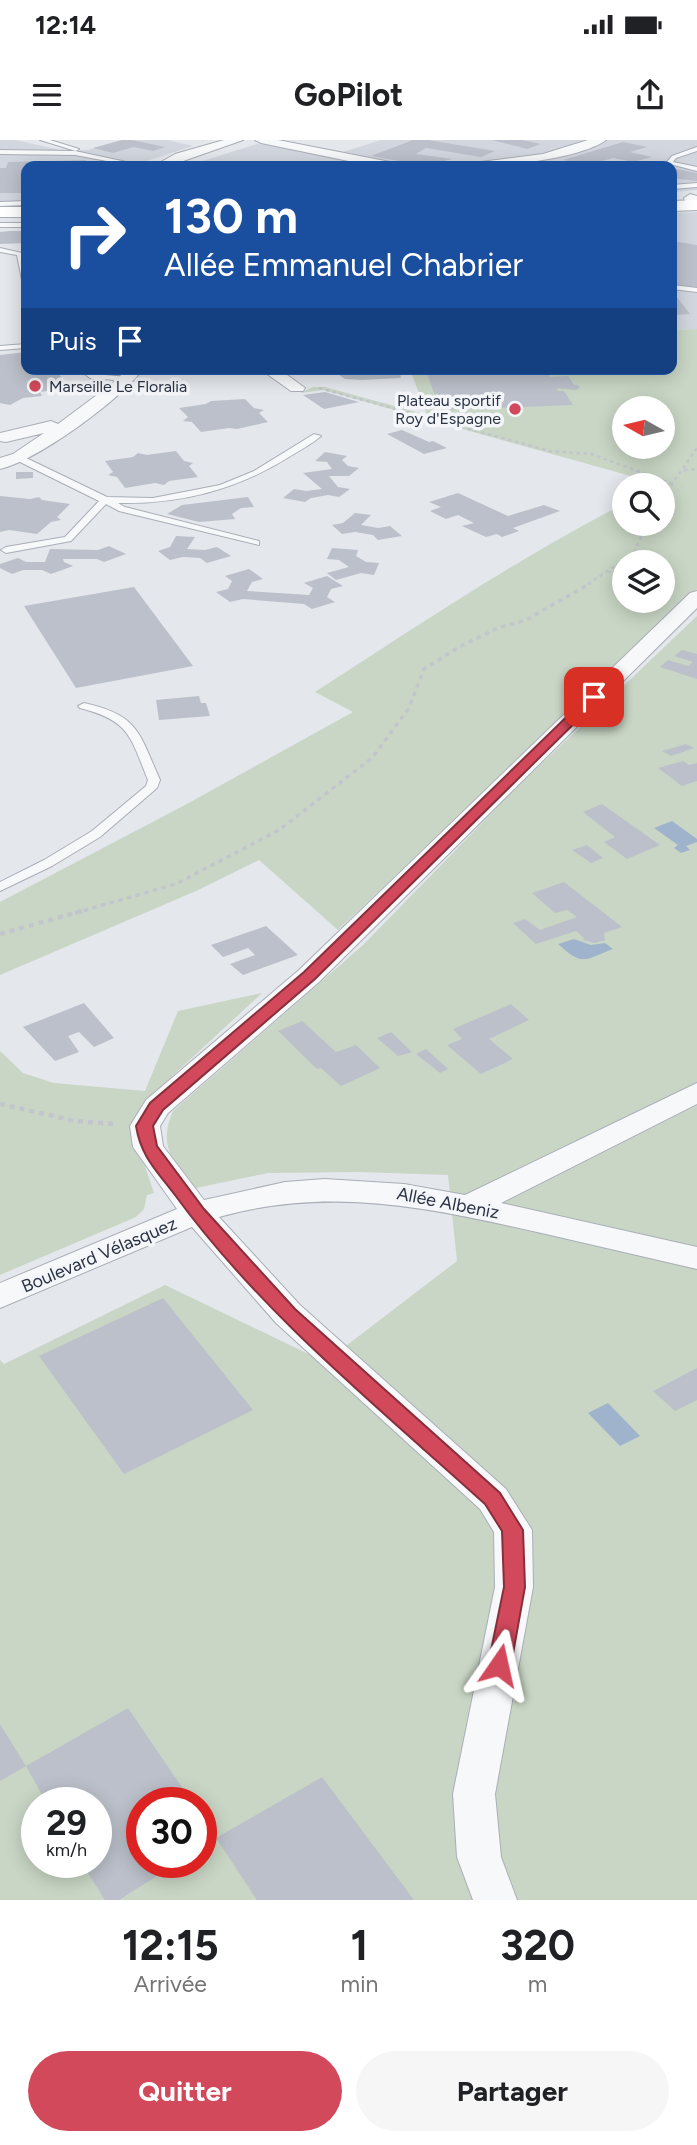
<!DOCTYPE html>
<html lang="fr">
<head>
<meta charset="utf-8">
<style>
  :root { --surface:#fff; --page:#f6f6f6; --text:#202124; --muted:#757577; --accent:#d1495b }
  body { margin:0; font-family:Figtree,sans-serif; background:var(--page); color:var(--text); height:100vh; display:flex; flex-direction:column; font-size:26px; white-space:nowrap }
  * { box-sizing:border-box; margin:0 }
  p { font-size:23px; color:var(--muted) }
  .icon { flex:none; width:38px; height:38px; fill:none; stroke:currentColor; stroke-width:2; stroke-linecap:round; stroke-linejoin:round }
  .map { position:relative; height:1760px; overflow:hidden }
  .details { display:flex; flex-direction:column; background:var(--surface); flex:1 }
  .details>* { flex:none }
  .guide { position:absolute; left:21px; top:21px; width:656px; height:214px; border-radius:14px; box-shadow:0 4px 18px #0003; background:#1a4fa0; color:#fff; overflow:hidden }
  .needle { width:46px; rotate:278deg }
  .buttons { position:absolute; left:612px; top:256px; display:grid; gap:14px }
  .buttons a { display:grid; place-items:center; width:63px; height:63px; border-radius:50%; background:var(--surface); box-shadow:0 4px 18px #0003; font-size:35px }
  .speed { position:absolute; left:21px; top:1647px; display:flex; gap:14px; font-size:35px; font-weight:700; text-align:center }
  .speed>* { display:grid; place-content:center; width:91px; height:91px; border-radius:50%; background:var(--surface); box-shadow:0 4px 18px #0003; line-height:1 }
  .speed small { font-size:18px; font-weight:400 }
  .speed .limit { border:10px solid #d22; background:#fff; color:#111 }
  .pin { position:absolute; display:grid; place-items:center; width:60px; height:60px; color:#fff; margin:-30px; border-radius:14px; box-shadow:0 4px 10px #0006 }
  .me { position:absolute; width:77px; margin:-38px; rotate:11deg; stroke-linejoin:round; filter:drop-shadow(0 0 5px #0008) }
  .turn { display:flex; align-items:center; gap:24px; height:147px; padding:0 28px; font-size:32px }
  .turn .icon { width:91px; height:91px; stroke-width:2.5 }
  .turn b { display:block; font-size:49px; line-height:60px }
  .then { display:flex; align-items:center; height:66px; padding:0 28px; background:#0003; gap:14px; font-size:26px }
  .eta { display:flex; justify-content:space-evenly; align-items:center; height:119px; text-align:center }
  .eta b { font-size:42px; font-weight:700; line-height:49px }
  .cta { display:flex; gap:14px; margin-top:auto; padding:14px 28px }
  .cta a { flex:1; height:80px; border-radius:42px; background:var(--accent); color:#fff; font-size:28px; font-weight:700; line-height:80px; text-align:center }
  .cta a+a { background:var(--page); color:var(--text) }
  .status { display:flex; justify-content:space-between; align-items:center; height:49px; padding:0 35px; background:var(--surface); direction:ltr }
  .status svg { height:19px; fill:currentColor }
  header { display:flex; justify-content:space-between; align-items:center; height:91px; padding:0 28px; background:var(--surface); font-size:32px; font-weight:700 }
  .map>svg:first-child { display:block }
  .built { fill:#d2d6de }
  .green { fill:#c9d6c5; fill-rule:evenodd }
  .water { fill:#9fb4cc }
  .building { fill:#bbc0ca }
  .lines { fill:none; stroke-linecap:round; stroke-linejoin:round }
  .lane-casing { stroke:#a9aeb7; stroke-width:2 }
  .street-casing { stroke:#a9aeb7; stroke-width:2 }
  .secondary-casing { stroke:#a9aeb7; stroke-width:2 }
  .path-far2 { stroke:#c2c5cb; stroke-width:2.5; stroke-dasharray:3.5 3.5; stroke-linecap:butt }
  .path-far1 { stroke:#c2c5cb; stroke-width:3.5; stroke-dasharray:4.5 4.5; stroke-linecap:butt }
  .path { stroke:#c2c5cb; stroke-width:4.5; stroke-dasharray:5 5; stroke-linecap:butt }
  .lane { fill:#f7f8fa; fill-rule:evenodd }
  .street { fill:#f7f8fa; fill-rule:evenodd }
  .secondary { fill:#fff; fill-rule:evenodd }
  .route { fill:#d1495b; stroke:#882f3b; stroke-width:2 }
  .poi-dot { fill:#d1495b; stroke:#f4f6f9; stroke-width:2.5 }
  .labels { text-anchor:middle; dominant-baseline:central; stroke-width:7; stroke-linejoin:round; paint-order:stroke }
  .far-poi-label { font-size:16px; fill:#2b3445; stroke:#f4f6f9; text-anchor:start }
  .street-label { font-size:18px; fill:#2b3445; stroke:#f4f6f9 }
</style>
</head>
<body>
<div class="status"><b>12:14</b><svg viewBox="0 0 49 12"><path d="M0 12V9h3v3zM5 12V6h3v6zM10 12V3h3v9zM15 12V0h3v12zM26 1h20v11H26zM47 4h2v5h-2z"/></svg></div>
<header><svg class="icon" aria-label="menu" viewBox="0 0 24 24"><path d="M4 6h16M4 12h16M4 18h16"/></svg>GoPilot<svg class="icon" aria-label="share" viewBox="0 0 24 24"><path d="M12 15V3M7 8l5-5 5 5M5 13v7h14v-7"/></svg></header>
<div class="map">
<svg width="697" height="1760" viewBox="0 0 697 1760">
  <rect width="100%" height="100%" fill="#e4e7ec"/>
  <path class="built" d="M0,0h15l46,10h26l36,-10h44l26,6 -62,20h-105v40h-26z
    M381,0h316v50l-25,2v-26h-485l70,-22 21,2 14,-4 51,10z
    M697,72v117l-25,1v-117z"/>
  <path class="green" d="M697,189v260l-359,341 -79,-70 -63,31 -196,84v-73l185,-97 168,-93 -38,-20c102,-66 202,-133 310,-189v20h38v-38l-340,-95 -23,3 13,-6h12l102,28 -16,-43 261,-3v-39zM625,268h38v38h-38zM625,422h38v38h-38z
    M697,476v1284h-697v-540l4,4 161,-79 160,77 132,-101 -9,-86 -89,-3 -91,1 -77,16c-18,-30 -33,-43 -18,-78l190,-166 154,-158zM37,1662h59v60h-59zM142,1662h59v60h-59z
    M262,853l-108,100 -13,61 13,39 -7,2 -3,14 -8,8 -136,58v-224l23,22 31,10 91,8 33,-80z"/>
  <path class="water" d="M672,681l25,18v3l-11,4 4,4 -9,3 -7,-5 4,-3 -24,-17z
    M574,799l17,6 14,-2 8,6c-29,11 -30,18 -55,-5z
    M608,1263l32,33 -20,10 -32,-33z"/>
  <path class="building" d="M122,0h10l33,7 -12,4 -19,-4 -21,6 -20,-5z
    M413,0h15l67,11 -14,6 -55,-9 -10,6 36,5 -26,7 -55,-10z
    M492,0h30l19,4 -14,5z
    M623,2l24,5 -17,5 22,5 -19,5 -20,-4 -25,7 -26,1 12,-4 -11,-2z
    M86,20v6h-60v27h-26v-25h6l2,-6z
    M672,28l25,5v8l-25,-3z
    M9,91h17v12l-26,1v-12z
    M672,101l25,4v43l-25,-3z
    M676,156l14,18 -18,1v-18z
    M26,212v17h45l2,3 -14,2 10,14 -29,4 2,4 -19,2 -13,7 -10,-2v-48z
    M399,229l2,9 -39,2 -17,-1 -13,-9z
    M546,230l4,7 18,-1 6,9h4l2,2 -4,3 -20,-2 2,3h6l9,14 -131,5 -4,-9 -9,1 -2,-6 8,-1 -8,-21z
    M325,252l34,10 -35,7 -21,-14z
    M245,259l9,9 10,2 -5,3 9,9 -31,7 -8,-1 -28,4 -9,-10 -9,-1 5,-4 -9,-9 27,-4 5,-3z
    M402,290l27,12 4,-1 14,7 -23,6 -37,-20z
    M176,311l8,10 9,2 -4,3 9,11 -29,4 -5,4 -9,-2 -30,5 -8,-11 -9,-2 5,-3 -8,-11 28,-4 5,-4 9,2z
    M325,312l22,4 -5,4 6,6 11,2 -10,8h-20l9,11 12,2 -11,8 -11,-2 -17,3 -6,4 -22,-4 11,-9 12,2 16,-2 -19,-16 29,-4 -5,-7 -12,-1z
    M16,332h17v6l-17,1z
    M458,353l50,23 36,-11 16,6 -47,17 6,3 -17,6 -5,-3 -11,3 -24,-11 12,-3 -16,-8 -12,4 -16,-8 11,-4 -12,-5z
    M0,356l30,3 9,-2 3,3 28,4 -13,13 4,3 -10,2 -14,12 -28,-4 -9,2z
    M248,357l6,10 -13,1 -9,6 3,5 -36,3 -32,-8 15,-9z
    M355,373l16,2 -10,10 17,3 12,-2 12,10 -24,4 -5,-5 -18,-3 -13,2 -10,-9 11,-2z
    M176,396l19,1 -8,12 18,1 12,-3 14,9 -24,7 -7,-5 -17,-1 -13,3 -12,-9 12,-4z
    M109,406l17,8 -22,8 -7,-3h-34l1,3 9,4 -22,8 -9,-4h-19l-11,4 -12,-6v-4l18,-6 8,4h19l5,-13 48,1z
    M332,408l26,2 -2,6 10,6 13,1 -5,12 -13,-2 -25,7 -9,-7 22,-6 -10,-7 -12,-1z
    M249,429l14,10 -11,3 -5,9 62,4 4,-7 -9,-5 23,-7 16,10 -12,3 -4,8 8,5 -23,7 -8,-5 -61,-5 -13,3 -14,-10 12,-3 4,-8 -7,-5z
    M134,447l59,79 -117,22 -52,-82z
    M682,510l15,4v25l-37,-12 8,-7 20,6 5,-4 -19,-6z
    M199,556l2,7h5l4,13 -51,4 -3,-20z
    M686,604l8,4 -23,8 -9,-5z
    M683,621l6,4 8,-2v18l-15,5 -24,-18z
    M602,664l58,41 -33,14 -23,-17 11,-5 -32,-25z
    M587,705l16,13 -12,5 -19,-13z
    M564,742l58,45 -18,6 1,7 -10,3 -13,-3 3,-1 -9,-8 -40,13 -23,-21 12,-4 15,11 37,-13 -10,-7 -12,3 -23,-20z
    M266,786l32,29 -55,20 -13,-11 25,-9 -7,-7 -25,9 -12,-12z
    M84,863l30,35 -20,9 -15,-15 -11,4 11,16 -24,9 -32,-34z
    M511,864l18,16 -40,19 24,20 -32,15 -34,-29 15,-6 -9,-10z
    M302,881l34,31 20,-7 24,23 -39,18 -20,-18 -4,1 -39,-38z
    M391,892l21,20 -14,4 -21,-18z
    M426,909l22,20 -8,4 -24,-19z
    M163,1158l90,112 -129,64 -85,-118z
    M697,1228v32l-22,11 -22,-20z
    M128,1568l64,94h-50v60h37l-60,38h-14l-24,-38h15v-60h-50l-20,-36z
    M0,1584l26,42 -26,15z
    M322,1637l92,123h-157l-41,-62 -15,10v-32l15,22z"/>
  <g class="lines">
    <g class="lane-casing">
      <path id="lane" d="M40,0h10l29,9 -3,2z
        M697,7v4l-21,7 -3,4 24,5v4l-31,-8 6,-7z
        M0,10l75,1 70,15h-11l-59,-11 -75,-1z
        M697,43v4l-25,2v-4z
        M26,61v4l-26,1v-4z
        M0,83h26v4h-26z
        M0,108l22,5 4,13v16l-4,-2 -5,-25 -17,-3z
        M672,145l25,3v4l-25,-3z
        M26,204v4l-26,2v-4z
        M78,229h10l7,5 32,3 4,2 -4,2 -37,-3z
        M314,294l7,2c-9,8 -21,14 -32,21 -53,33 -108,47 -171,46l7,4 134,34v4l-140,-34 -13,-7 -35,37 -65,12 -5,-3 5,-3 59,-10 34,-36 -83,-41v-4h6l85,41 46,1 67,-13 34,-14z
        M84,563c55,12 55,30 76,77l-3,8 -57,49 -48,29 -52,25v-9l44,-22 48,-29 54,-45 2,-6c-18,-44 -18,-59 -68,-72l-2,-2z"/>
    </g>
    <g class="street-casing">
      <path id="street" d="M224,0h19l-74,26h-15l21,-12z
        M255,0h23l112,22 6,4h-23l-112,-23z
        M588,0h18c-24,18 -101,27 -131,26l6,-4 62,-8z
        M690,54l7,2v8l-12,-3 -1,-3z
        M126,229h17c-24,32 -105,91 -143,100v-11l13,-4 31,-21 -38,9 -6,-1v-8l51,-12 7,3 59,-44z
        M260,229h19l26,19 -2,3h-12z
        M697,451v17l-378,374 -151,131 -8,13 3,20 41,54 81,-18 40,-3 79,5 61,11 232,-112v21l-196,99 196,44v22c-50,-12 -101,-23 -151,-35 -111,-25 -214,-49 -327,-17l81,88 206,184 26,41 1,57 -38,207 6,63 16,43h-44l-16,-43 -4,-63 42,-207 -1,-55 -14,-23 -204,-186 -84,-96 -192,81v-25l177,-74 -44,-62 -3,-21 16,-26 153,-130 391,-377z"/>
    </g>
    <g class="secondary-casing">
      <path id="secondary" d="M697,60v10l-25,1v-10z
        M0,67h26v10h-26z"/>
    </g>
    <path class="path-far2" d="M319,248l231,63 41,3 81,30
      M684,330l13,-1
      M663,357l34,-49
      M607,431l18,6
      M588,444l46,-31 13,-30"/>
    <path class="path-far1" d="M639,460l1,5 6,-2 6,3
      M75,773l101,-29 103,-54 93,-72 37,-50 15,-39 35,-22 39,-19 28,-8 65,-37"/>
    <path class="path" d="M0,794l82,-23
      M0,964l75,17 41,3"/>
    <use href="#lane" class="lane"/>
    <use href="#street" class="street"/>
    <use href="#secondary" class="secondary"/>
  </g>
  <path class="route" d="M594,553l4,2v5l-283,279 -152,131 -10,16 4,20 47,63 91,100 205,184 23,37 2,57 -14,78 -4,7 -8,3 -8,-3 -3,-7 16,-78 -2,-56 -17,-27c-107,-97 -224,-191 -310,-309 -18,-24 -34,-38 -39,-69l14,-23 154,-131 285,-277z"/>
  <g class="poi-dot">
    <circle cx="35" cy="246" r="7"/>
    <circle cx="515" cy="269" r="7"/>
  </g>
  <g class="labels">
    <g class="far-poi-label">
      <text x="49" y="246">Marseille Le Floralia</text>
      <text x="501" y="260" text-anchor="end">Plateau sportif<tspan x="501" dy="18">Roy d'Espagne</tspan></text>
    </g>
    <g class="street-label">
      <text transform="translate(448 1063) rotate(11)">Allée Albeniz</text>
      <text transform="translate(99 1115) rotate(-23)">Boulevard Vélasquez</text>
    </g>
  </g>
</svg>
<div class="buttons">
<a><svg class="needle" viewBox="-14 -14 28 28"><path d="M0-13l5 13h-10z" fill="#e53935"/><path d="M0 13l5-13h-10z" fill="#757577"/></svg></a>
<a><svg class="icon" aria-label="search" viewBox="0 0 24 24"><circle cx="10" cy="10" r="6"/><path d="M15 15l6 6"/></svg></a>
<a><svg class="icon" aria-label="layers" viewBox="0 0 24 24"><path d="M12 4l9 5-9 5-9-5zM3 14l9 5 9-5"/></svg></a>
</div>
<div class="speed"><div>29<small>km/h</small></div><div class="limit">30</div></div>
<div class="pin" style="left:594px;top:557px;background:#d93025"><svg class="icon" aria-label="arrive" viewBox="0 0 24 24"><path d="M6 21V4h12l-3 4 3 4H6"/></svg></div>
<svg class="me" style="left:499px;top:1525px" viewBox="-20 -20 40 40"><path d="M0-17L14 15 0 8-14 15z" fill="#d1495b" stroke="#fff" stroke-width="4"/></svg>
<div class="guide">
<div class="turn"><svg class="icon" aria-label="right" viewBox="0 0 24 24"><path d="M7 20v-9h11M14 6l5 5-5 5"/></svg><div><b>130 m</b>Allée Emmanuel Chabrier</div></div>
<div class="then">Puis<svg class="icon" aria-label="arrive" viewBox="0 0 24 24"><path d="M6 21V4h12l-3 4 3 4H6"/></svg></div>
</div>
</div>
<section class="details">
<div class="eta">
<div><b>12:15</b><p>Arrivée</p></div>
<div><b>1</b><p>min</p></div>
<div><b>320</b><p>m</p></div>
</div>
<div class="cta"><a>Quitter</a><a>Partager</a></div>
</section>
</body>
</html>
